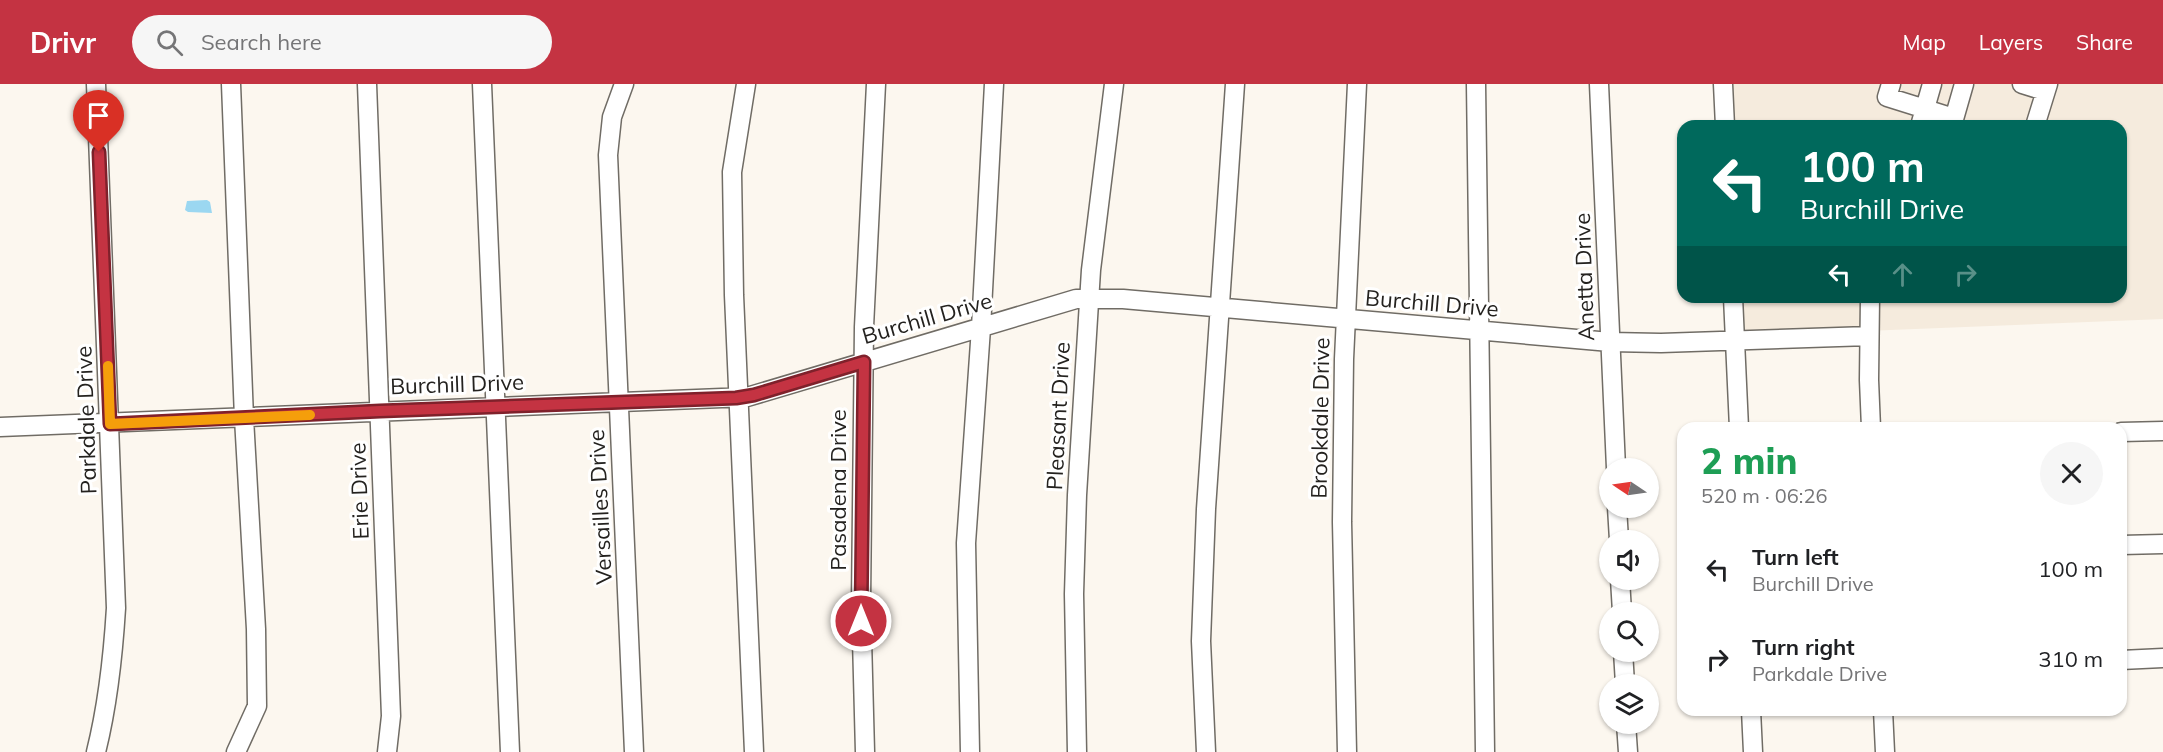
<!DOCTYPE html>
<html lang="en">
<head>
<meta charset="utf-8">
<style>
  :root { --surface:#fff; --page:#f6f6f6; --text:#202124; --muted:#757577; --accent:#c43342 }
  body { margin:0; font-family:Mulish,sans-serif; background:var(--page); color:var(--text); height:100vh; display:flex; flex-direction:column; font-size:22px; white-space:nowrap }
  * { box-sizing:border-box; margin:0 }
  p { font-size:20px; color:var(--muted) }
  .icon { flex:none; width:33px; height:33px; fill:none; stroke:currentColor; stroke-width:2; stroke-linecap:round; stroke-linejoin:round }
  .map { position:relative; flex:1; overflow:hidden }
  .details { position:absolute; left:1677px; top:338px; width:450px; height:294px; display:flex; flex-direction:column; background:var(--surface); border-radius:18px; box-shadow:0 2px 4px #0004 }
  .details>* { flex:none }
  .guide { position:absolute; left:1677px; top:36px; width:450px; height:183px; border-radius:18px; box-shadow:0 2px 4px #0004; background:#00695c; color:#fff; overflow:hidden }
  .needle { width:39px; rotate:283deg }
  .controls { position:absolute; left:1599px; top:374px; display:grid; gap:12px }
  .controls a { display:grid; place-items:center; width:60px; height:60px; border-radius:50%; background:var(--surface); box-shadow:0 2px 4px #0004; font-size:30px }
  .pin { position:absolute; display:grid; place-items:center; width:51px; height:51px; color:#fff; margin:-62px -26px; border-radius:50% 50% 50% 0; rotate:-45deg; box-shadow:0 0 6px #0007 }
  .pin .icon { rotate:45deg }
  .me { position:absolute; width:66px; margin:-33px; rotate:0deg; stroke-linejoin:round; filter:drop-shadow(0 0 4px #0008) }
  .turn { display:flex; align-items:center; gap:21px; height:126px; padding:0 24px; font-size:27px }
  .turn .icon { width:78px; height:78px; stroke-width:2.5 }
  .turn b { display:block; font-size:42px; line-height:51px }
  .lanes { display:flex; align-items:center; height:57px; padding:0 24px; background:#0003; justify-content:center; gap:30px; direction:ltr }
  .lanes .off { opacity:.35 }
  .round { display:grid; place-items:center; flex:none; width:63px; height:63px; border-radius:32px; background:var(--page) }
  .headline { display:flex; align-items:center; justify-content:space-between; height:102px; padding:0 24px }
  h1 { font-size:36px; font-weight:800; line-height:45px; color:#1e9e55 }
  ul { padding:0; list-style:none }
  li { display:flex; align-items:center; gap:18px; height:90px; padding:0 24px }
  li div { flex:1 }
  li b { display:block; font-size:22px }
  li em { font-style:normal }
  header { display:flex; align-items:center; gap:36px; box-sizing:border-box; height:84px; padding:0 30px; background:var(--accent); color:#fff }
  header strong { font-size:28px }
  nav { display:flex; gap:33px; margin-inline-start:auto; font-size:21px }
  .search { width:420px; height:54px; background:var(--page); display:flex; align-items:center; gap:15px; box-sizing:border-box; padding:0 21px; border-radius:33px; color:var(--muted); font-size:22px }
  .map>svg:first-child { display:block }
  .built { fill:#f5ebdd }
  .water { fill:#9bd7f1 }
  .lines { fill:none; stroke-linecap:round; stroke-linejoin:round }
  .minor-casing { stroke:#706c65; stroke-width:21 }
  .minor { stroke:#fff; stroke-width:18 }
  .route-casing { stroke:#7f212b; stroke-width:15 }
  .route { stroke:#c43342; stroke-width:10 }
  .slow { stroke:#f59e0b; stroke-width:10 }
  .labels { text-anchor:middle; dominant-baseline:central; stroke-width:6; stroke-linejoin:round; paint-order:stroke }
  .street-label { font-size:22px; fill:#24221f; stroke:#fff }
</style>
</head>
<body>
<header>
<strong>Drivr</strong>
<div class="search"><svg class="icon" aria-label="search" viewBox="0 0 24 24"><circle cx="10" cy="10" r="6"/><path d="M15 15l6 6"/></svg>Search here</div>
<nav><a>Map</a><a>Layers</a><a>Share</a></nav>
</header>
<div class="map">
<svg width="2163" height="668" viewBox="0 0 2163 668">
  <rect width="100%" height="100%" fill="#fcf7ef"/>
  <path class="built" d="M1726,0h437v235l-425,17 -2,-39h385v-171h-393z"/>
  <path class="water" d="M207,116l3,2 2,11 -24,-1 -3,-2 2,-9z"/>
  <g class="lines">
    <g class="minor-casing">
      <path id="minor" d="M96,0l20,524c-3,49 -8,96 -20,144
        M231,0l13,334 12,211 1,77 -21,46
        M367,0l24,632 -4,36
        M482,0l28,668
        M624,0l-12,33 -4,38 26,597
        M746,0l-14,88 2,123 20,457
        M1476,0l9,668
        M1599,0l17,384
        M1723,0l2,42
        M1891,0l-4,13 67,21
        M2022,0l23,7
        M1920,42l12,-42
        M1952,42l12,-42
        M2035,42l13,-42
        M1733,213l6,131
        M1870,213l-1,83 2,48
        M0,343l747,-30 329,-98h47l487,43 51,1 208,-7
        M2121,348l42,-1
        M1617,423l2,33
        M2121,461l42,-1
        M1620,495l2,33
        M1623,567l2,33
        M2121,576l42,-2
        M1751,626l2,42
        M1883,626l2,42
        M1626,639l2,29
        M865,668l-4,-151 3,-274 12,-243
        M970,668l-4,-209 15,-215 13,-244
        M1077,668l-3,-158 3,-99 14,-225 23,-186
        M1206,668l-5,-111 5,-132 29,-425
        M1347,668l-5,-230 2,-163 13,-275"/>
    </g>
    <use href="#minor" class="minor"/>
  </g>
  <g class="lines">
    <g class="route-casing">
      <path id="route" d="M99,68l11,272 270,-13 356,-13 18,-3 110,-33 -3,259"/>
    </g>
    <use href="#route" class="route"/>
    <path class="slow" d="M108,282l2,58 200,-9"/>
  </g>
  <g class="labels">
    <g class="street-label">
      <text transform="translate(1584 193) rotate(-92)">Anetta Drive</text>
      <text transform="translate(1432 219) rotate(5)">Burchill Drive</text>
      <text transform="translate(927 234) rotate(-16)">Burchill Drive</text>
      <text transform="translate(457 300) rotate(-2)">Burchill Drive</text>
      <text transform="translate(1058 332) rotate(-87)">Pleasant Drive</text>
      <text transform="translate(1320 334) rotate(-89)">Brookdale Drive</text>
      <text transform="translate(86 336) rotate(-92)">Parkdale Drive</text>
      <text transform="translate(838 406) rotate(-90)">Pasadena Drive</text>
      <text transform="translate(359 407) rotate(-92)">Erie Drive</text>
      <text transform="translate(600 423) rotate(-93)">Versailles Drive</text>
    </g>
  </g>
</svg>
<div class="controls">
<a><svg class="needle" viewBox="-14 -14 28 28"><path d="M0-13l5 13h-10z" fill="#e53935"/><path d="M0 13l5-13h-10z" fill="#757577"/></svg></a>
<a><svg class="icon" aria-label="sound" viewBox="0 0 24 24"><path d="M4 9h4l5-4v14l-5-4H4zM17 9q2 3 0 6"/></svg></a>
<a><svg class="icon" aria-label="search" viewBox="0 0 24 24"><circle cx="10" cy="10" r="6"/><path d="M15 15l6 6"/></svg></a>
<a><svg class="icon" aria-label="layers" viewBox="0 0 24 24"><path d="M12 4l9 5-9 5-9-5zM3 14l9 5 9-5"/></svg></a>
</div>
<div class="pin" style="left:99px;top:68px;background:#d93025"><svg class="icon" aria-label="arrive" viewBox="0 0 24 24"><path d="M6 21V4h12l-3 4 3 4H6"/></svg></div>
<svg class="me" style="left:861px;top:537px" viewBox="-20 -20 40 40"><circle r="17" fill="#c43342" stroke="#fff" stroke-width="3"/><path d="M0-11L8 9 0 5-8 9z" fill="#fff"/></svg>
<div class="guide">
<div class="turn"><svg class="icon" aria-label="left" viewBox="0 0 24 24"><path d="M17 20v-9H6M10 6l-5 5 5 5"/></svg><div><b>100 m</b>Burchill Drive</div></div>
<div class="lanes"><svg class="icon" aria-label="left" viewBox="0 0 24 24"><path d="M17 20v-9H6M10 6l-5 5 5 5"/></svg><svg class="icon off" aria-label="ahead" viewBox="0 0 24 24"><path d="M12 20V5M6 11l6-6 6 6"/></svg><svg class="icon off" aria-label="right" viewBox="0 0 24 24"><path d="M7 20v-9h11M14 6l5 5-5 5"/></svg></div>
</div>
<section class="details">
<div class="headline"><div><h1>2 min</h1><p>520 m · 06:26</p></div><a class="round"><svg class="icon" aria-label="close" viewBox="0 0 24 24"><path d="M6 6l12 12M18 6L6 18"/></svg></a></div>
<ul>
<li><svg class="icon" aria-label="left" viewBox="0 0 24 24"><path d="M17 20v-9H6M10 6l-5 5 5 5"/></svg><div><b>Turn left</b><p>Burchill Drive</p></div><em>100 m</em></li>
<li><svg class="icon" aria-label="right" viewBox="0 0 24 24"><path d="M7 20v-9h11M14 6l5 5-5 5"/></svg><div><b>Turn right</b><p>Parkdale Drive</p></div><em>310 m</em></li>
</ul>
</section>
</div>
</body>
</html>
